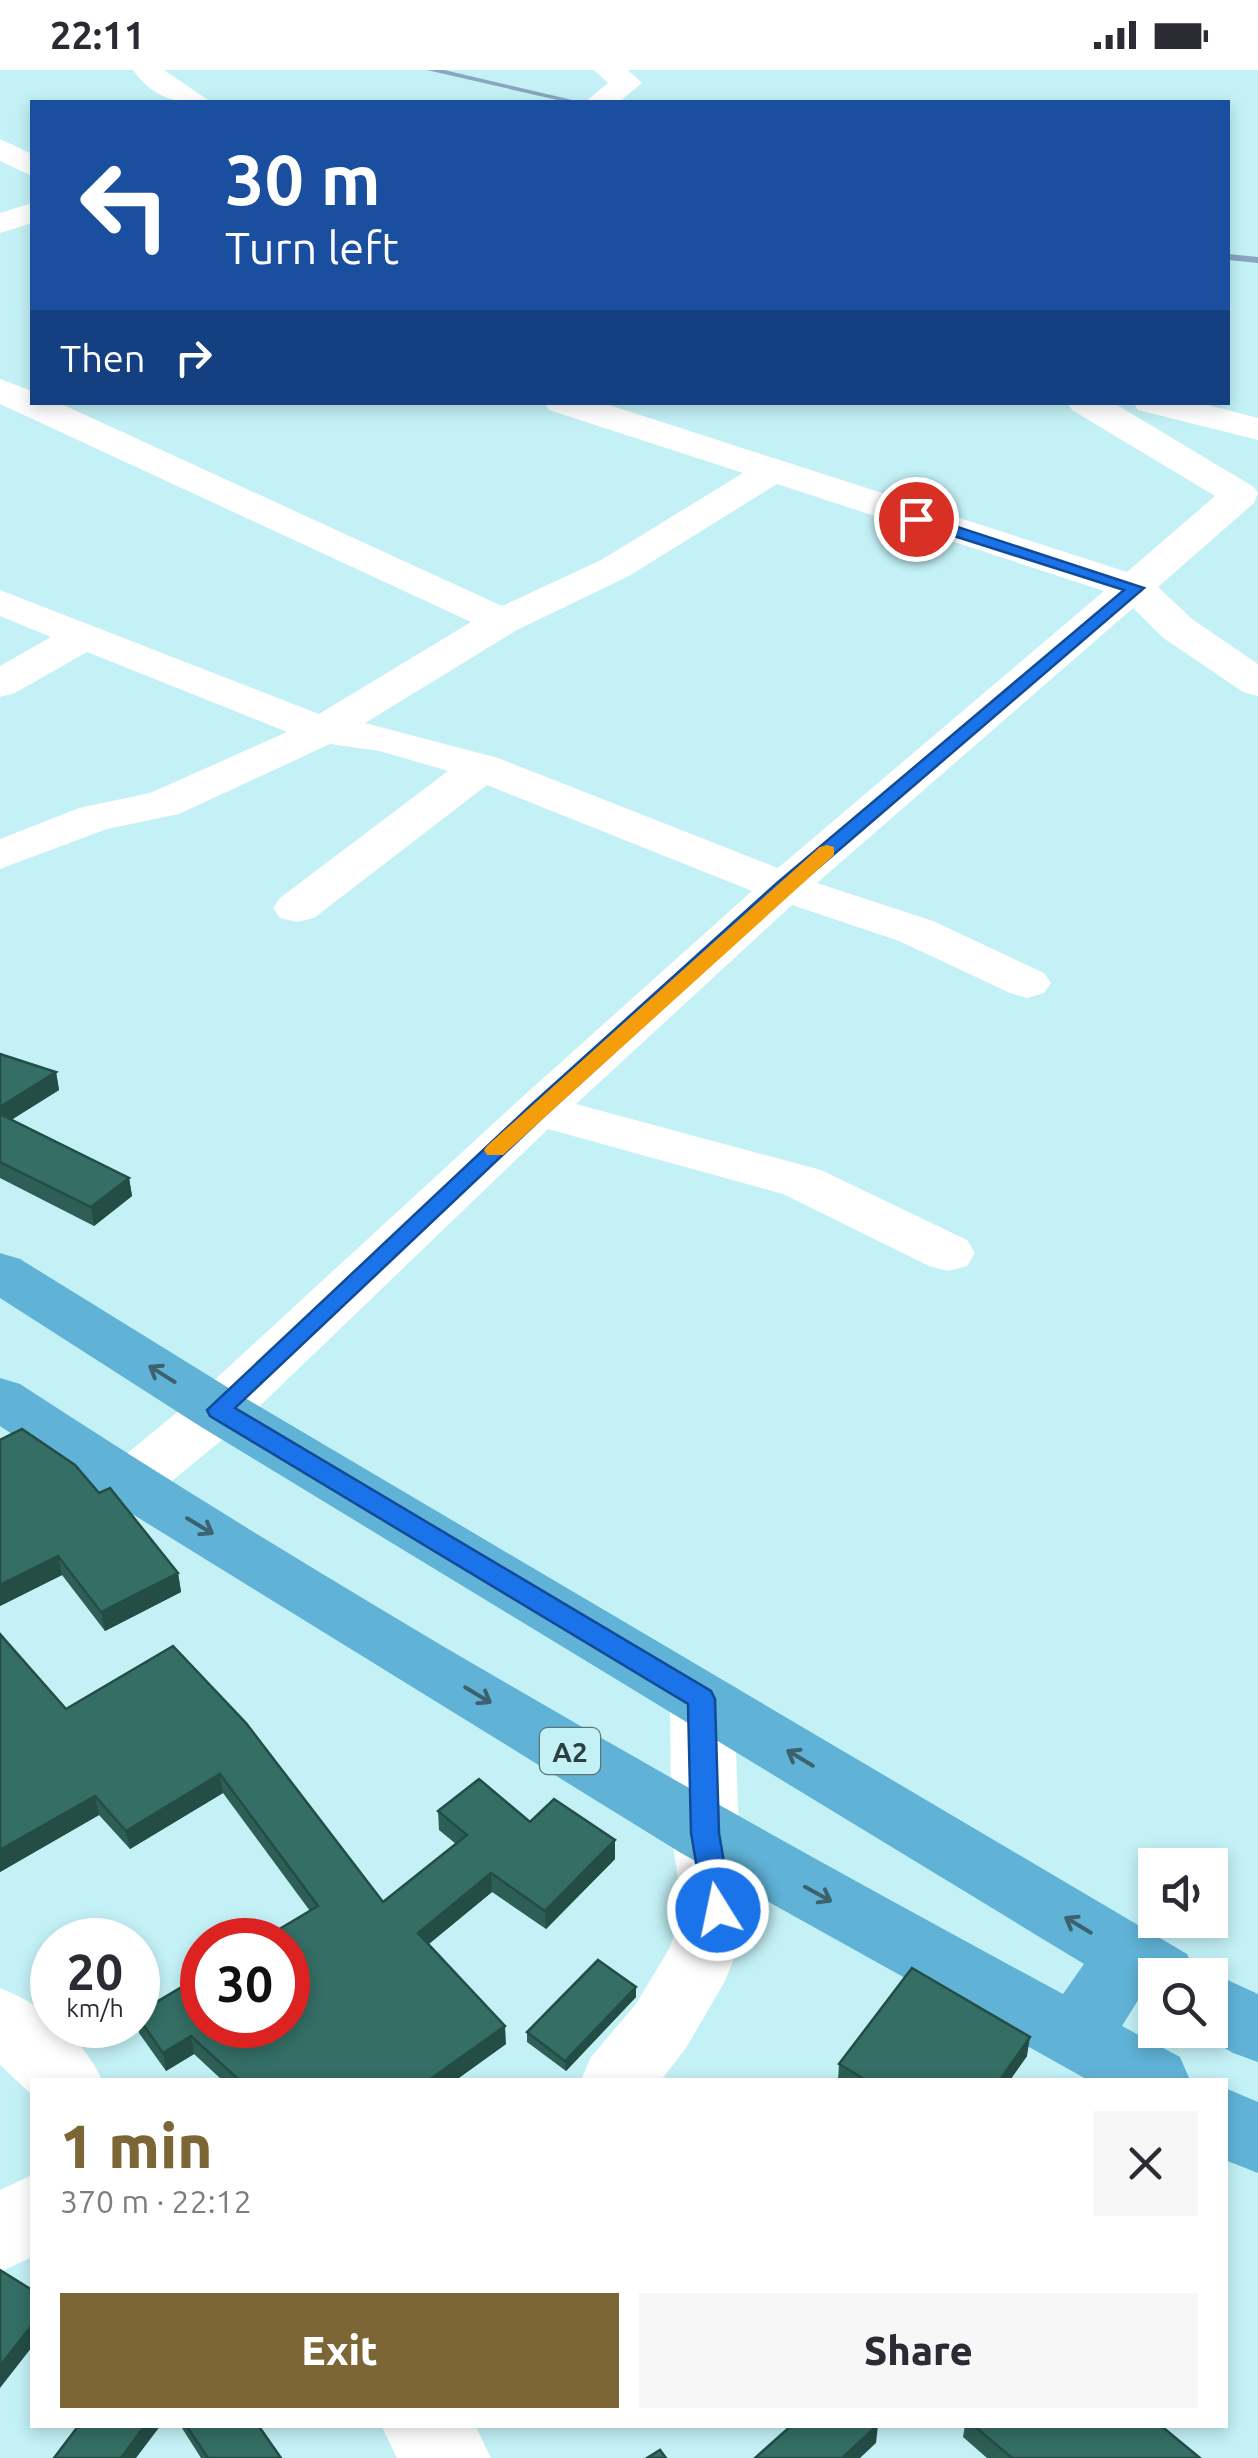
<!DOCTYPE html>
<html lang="en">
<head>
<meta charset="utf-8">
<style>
  :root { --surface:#fff; --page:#f7f7f7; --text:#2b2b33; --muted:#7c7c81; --accent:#7c6636 }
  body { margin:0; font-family:Ubuntu,sans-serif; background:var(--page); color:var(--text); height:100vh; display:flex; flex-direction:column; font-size:38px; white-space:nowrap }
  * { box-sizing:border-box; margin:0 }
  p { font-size:32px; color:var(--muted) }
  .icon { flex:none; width:55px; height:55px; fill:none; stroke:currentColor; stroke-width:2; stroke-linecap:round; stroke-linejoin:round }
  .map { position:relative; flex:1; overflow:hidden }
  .drawer { position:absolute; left:30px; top:2008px; width:1198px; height:350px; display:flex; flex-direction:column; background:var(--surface); border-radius:0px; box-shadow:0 5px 15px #0003 }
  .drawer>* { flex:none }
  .top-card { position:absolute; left:30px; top:30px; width:1200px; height:305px; border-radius:0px; box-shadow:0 5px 15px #0003; background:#1a4fa0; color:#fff; overflow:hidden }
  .tools { position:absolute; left:1138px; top:1778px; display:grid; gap:20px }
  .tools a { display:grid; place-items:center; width:90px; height:90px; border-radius:0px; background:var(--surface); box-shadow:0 5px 15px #0003; font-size:50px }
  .speed { position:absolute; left:30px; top:1848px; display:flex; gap:20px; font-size:50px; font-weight:700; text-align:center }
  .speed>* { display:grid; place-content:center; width:130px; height:130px; border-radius:50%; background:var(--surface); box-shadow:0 5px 15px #0003; line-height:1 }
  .speed small { font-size:25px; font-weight:400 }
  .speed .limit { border:15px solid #d22; background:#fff; color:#111 }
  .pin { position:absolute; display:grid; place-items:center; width:85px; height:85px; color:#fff; margin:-42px; border:5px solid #fff; border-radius:50%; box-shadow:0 2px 10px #0007 }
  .me { position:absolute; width:110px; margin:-55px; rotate:350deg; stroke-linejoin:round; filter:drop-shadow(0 0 8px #0008) }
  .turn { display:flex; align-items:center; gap:35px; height:210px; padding:0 30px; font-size:45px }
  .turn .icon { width:130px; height:130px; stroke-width:2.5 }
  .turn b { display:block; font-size:70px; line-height:85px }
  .then { display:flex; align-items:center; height:95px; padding:0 30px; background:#0003; gap:20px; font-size:38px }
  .round { display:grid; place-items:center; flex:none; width:105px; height:105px; border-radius:0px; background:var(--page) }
  .overview { display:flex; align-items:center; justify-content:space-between; height:170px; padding:0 30px }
  h1 { font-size:60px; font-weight:800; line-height:75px; color:var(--accent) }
  .action { display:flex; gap:20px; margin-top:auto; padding:20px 30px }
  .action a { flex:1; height:115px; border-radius:0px; background:var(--accent); color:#fff; font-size:40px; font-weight:800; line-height:115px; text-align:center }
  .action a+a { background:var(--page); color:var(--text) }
  .status { display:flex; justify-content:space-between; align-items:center; height:70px; padding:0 50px; background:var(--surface); direction:ltr }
  .status svg { height:28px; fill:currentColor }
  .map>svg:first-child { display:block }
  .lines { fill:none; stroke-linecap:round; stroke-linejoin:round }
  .stream { fill:#89a5c0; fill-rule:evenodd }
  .minor { fill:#fff; fill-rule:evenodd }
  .highway { fill:#60b3d7; fill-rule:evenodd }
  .wall { fill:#2d5f56 }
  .shaded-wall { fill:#244d46 }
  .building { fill:#346e64; stroke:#244d46; stroke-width:2.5 }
  .oneway { stroke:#3c626e }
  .route { fill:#1a73e8; stroke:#114b97; stroke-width:2.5 }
  .slow { fill:#f59e0b }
  .labels { text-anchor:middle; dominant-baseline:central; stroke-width:10; stroke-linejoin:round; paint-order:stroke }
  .shield { fill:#c3f1f6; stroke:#5a7477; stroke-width:2.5 }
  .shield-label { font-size:28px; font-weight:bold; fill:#2d3f41 }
</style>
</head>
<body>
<div class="status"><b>22:11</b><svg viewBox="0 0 49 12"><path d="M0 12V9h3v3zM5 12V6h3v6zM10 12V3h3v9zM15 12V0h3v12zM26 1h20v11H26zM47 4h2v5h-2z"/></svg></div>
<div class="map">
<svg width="1258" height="2388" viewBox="0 0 1258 2388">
  <rect width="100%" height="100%" fill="#c3f1f6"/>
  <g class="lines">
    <path class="stream" d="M427,0h17l137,32h-15z
      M1228,184l30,3v6l-30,-3z"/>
    <path class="minor" d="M133,0h31l47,32c-34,2 -57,-3 -78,-32z
      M594,0h34l14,13 -23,19h-34l23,-19z
      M0,69l32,15v22l-32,-15z
      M32,133v20l-32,10v-20z
      M0,309l32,12v11h25l445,204 99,-46 142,-87 -194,-63 -5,-8h56l527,170 88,-76 -143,-86 -5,-8h45l142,85 4,6 -4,10 -96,84 34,32 66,45v32l-15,-4 -81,-55 -29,-29 -316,275 116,38 111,52 7,10 -7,10 -17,5 -17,-5 -111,-52 -107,-36 -216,199 245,66 146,70 8,13 -8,13 -19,5 -19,-5 -146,-72 -235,-65 -308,296 -90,74 -21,7 -21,-7 -9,-15 9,-15 90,-74 322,-296 232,-208 -265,-106 -173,133 -17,4 -17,-4 -7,-10 7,-10 168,-127 -68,-20 -50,-7 -151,70 -72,15 -107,40v-30l79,-31 71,-15 137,-61 -200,-80 -72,41 -15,4v-31l51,-29 -51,-21v-26l319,124 152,-92 -471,-218zM777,414l327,107 -326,277 -280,-110 -133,-35 152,-93 112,-54z
      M1133,332h63l62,16v22l-120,-30z
      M702,1604l23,7 9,18 5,134 14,77 -28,71 -39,67 -25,32h-80l10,-23 45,-53 33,-55 14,-39 -12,-77 -1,-134 9,-18z
      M0,1918c41,15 84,52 102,92h-70v15l-32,-30z
      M32,2105v82l-32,15v-82z
      M381,2355h94l16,33h-94z"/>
    <path class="highway" d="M0,1183l20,6 220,136 947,559 10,21h-42v28l-15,-6 -18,29 58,31 10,23h-102l-407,-227 -573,-354 -108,-73v-48l20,6c337,220 689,419 1043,610l21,-30 -886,-539 -198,-127z
      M1210,1902l48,22v68l-25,-9 -39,-23h16v-55h-8z
      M1225,2018l33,14v71l-33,-13z"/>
  </g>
  <path class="wall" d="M0,984l56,18 3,18 -48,30 118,58 3,18 -38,30 -94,-48z
    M0,1370l99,53 79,80 3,19 -76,39 -43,-56 -62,31z
    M0,1564l66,75 107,-63 210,256 73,-58 -17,-14 -1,-19 92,11 85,37 -69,70 -54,-37 -63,52 77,100 -50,36h-234l-28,-26 -28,17 -27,-38 -1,-20 172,-102 -87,-118 -93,56 -31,-34 -99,57z
    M636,1927l-70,74 -39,-29v-10z
    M1027,1986l-17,24h-172l1,-16z
    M180,2355h78l23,33h-80z
    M965,2355h195l40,33h-213l-24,-21z"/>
  <path class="shaded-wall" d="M56,1002l3,18 -59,37v-20z
    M129,1108l3,18 -38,30 -3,-19z
    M58,1486l4,19 -62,31v-21z
    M178,1503l3,19 -76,39 -4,-19z
    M220,1704l3,19 -93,56 -4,-18z
    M95,1726l4,19 -99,57v-22z
    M615,1770v19l-69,70 -1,-18z
    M491,1803l1,19 -72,59 -2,-18z
    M636,1917v10l-70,74 -1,-10z
    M505,1956l1,18 -50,36h-27z
    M191,1966l3,18 -28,17 -3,-18z
    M1030,1967l-3,19 -17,24h-10z
    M32,2255v22l-32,41v-22z
    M145,2355h16l-25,33h-15z
    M878,2355l-2,18 -16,15h-18z"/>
  <path class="building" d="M0,984l56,18 -56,35z
    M0,1044l129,64 -38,29 -91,-45z
    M22,1359l53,36 24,28 11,-5 68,85 -77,39 -43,-56 -58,29v-145z
    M0,1564l66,75 107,-63 73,77 137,179 84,-67 -29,-24 41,-32 51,43 24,-23 61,41 -70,71 -54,-38 -73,60 87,93 -76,54h-190l-48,-44 -28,17 -25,-36v-4l64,-38v50h86v-85h-27l57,-34 -98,-132 -94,57 -31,-35 -95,54z
    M598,1890l38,27 -71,74 -38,-29z
    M912,1898l118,69 -30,43h-134l-27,-16z
    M0,2200l32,20v35l-32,41z
    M79,2355h66l-24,33h-67z
    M186,2355h72l23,33h-73z
    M792,2355h86l-36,33h-87z
    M973,2355h187l40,33h-188z
    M660,2380l6,8h-19z"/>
  <defs><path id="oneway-shaft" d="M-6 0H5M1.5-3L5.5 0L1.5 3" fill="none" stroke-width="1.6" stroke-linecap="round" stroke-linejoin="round" transform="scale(2.5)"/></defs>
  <g class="oneway">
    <use href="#oneway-shaft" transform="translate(162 1304) rotate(-148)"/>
    <use href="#oneway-shaft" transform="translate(200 1456) rotate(31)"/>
    <use href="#oneway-shaft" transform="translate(478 1625) rotate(31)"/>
    <use href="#oneway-shaft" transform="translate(800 1688) rotate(-149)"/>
    <use href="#oneway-shaft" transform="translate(818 1824) rotate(29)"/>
    <use href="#oneway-shaft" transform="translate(1078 1855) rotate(-149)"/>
  </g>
  <path class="route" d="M910,445h11l223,73 -353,303 -246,224 -310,293 476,283 4,8 4,134 13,77 -4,9 -10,3 -10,-3 -4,-9 -13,-77 -3,-129 -478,-288 -3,-6 323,-304 247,-223 347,-293 -214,-68z"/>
  <path class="slow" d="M827,775l7,2v8l-331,300h-16l-3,-5 3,-4 333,-299z"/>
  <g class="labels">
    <rect class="shield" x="540" y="1658" width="60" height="46" rx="8"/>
    <g class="shield-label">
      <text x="570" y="1681">A2</text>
    </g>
  </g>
</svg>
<div class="tools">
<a><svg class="icon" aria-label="sound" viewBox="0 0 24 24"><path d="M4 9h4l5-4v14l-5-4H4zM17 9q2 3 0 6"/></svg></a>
<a><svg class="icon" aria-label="search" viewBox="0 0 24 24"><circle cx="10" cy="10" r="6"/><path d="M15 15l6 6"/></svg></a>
</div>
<div class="speed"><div>20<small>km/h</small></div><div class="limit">30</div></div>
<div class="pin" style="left:916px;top:449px;background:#d93025"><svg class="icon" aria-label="arrive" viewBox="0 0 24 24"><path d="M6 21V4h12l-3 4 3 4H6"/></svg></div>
<svg class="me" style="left:718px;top:1840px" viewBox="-20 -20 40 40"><circle r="17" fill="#1a73e8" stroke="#fff" stroke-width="3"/><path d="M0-11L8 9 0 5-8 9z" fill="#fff"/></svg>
<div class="top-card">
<div class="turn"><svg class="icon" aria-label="left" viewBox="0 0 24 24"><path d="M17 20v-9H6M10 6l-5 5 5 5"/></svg><div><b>30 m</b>Turn left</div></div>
<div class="then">Then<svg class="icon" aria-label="right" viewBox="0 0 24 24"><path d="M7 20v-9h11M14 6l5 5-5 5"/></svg></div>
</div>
<section class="drawer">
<div class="overview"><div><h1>1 min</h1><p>370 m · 22:12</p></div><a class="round"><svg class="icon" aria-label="close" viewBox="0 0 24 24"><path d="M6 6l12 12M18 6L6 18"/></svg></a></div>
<div class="action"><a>Exit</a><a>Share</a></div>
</section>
</div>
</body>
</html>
